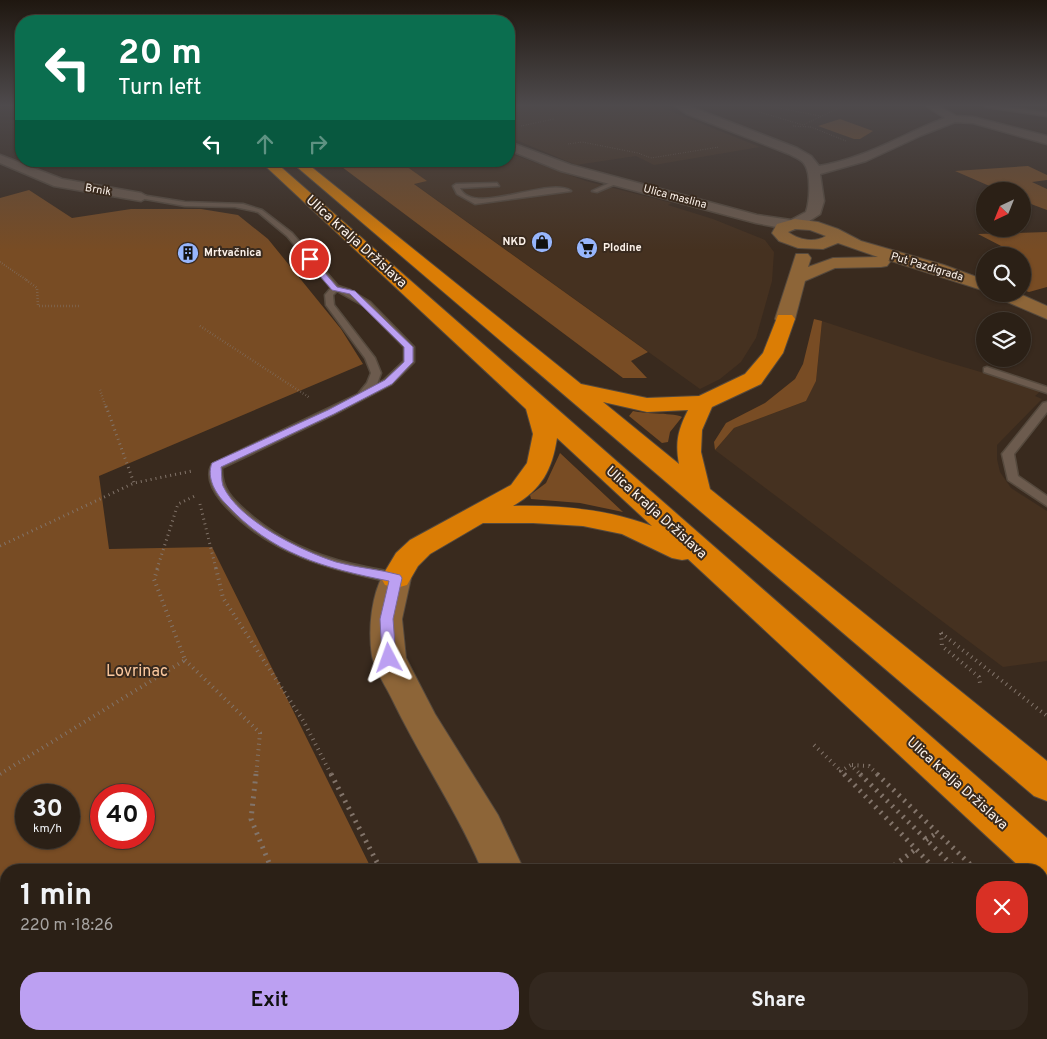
<!DOCTYPE html>
<html lang="en">
<head>
<meta charset="utf-8">
<style>
  :root { --surface:#2b2016; --page:#33281f; --text:#f1f3f6; --muted:#a6a3a1; --line:#473e35; --accent:#bca0f2 }
  body { margin:0; font-family:Overpass,sans-serif; background:var(--page); color:var(--text); height:100vh; display:flex; flex-direction:column; font-size:19px; white-space:nowrap }
  * { box-sizing:border-box; margin:0 }
  p { font-size:16px; color:var(--muted) }
  .icon { flex:none; width:28px; height:28px; fill:none; stroke:currentColor; stroke-width:2; stroke-linecap:round; stroke-linejoin:round }
  .map { position:relative; flex:1; overflow:hidden }
  .sheet { position:absolute; left:0px; top:864px; width:1048px; height:176px; display:flex; flex-direction:column; background:var(--surface); border-radius:20px 20px 0 0; box-shadow:0 1px 4px #0004,0 0 0 1px var(--line) }
  .sheet>* { flex:none }
  .hud { position:absolute; left:15px; top:15px; width:500px; height:152px; border-radius:20px; box-shadow:0 1px 4px #0004,0 0 0 1px var(--line); background:#0b6e4f; color:#fff; overflow:hidden }
  .needle { width:32px; rotate:223deg }
  .tools { position:absolute; left:976px; top:182px; display:grid; gap:10px }
  .tools a { display:grid; place-items:center; width:55px; height:55px; border-radius:50%; background:var(--surface); box-shadow:0 1px 4px #0004,0 0 0 1px var(--line); font-size:25px }
  .speed { position:absolute; left:15px; top:784px; display:flex; gap:10px; font-size:25px; font-weight:700; text-align:center }
  .speed>* { display:grid; place-content:center; width:65px; height:65px; border-radius:50%; background:var(--surface); box-shadow:0 1px 4px #0004,0 0 0 1px var(--line); line-height:1 }
  .speed small { font-size:12px; font-weight:400 }
  .speed .limit { border:8px solid #d22; background:#fff; color:#111 }
  .pin { position:absolute; display:grid; place-items:center; width:42px; height:42px; color:#fff; margin:-21px; border:2px solid #fff; border-radius:50%; box-shadow:0 1px 5px #0007 }
  .me { position:absolute; width:55px; margin:-28px; rotate:356deg; stroke-linejoin:round; filter:drop-shadow(0 0 4px #0008) }
  .turn { display:flex; align-items:center; gap:18px; height:105px; padding:0 20px; font-size:22px }
  .turn .icon { width:65px; height:65px; stroke-width:2.5 }
  .turn b { display:block; font-size:35px; line-height:42px }
  .lanes { display:flex; align-items:center; height:48px; padding:0 20px; background:#0003; justify-content:center; gap:25px; direction:ltr }
  .lanes .off { opacity:.35 }
  .round { display:grid; place-items:center; flex:none; width:52px; height:52px; border-radius:20px; background:var(--page) }
  .summary { display:flex; align-items:center; justify-content:space-between; height:85px; padding:0 20px }
  h1 { font-size:30px; font-weight:700; line-height:38px }
  .cta { display:flex; gap:10px; margin-top:auto; padding:10px 20px }
  .cta a { flex:1; height:58px; border-radius:20px; background:var(--accent); color:#111; font-size:20px; font-weight:700; line-height:58px; text-align:center }
  .cta a+a { background:var(--page); color:var(--text) }
  .map>svg:first-child { display:block }
  .built { fill:#453120 }
  .green { fill:#784c24; fill-rule:evenodd }
  .lines { fill:none; stroke-linecap:round; stroke-linejoin:round }
  .lane-casing { stroke:#55493d; stroke-width:3 }
  .street-casing { stroke:#55493d; stroke-width:3 }
  .secondary-casing { stroke:#55493d; stroke-width:2 }
  .highway-casing { stroke:#55493d; stroke-width:2 }
  .path-far5 { stroke:#82746a; stroke-width:1; stroke-dasharray:0.5 2; stroke-linecap:butt }
  .path-far4 { stroke:#82746a; stroke-width:2; stroke-dasharray:0.5 2; stroke-linecap:butt }
  .path-far3 { stroke:#82746a; stroke-width:2.5; stroke-dasharray:0.5 2.5; stroke-linecap:butt }
  .path-far2 { stroke:#82746a; stroke-width:3; stroke-dasharray:1 4; stroke-linecap:butt }
  .path-far1 { stroke:#82746a; stroke-width:4; stroke-dasharray:1 4.5; stroke-linecap:butt }
  .path { stroke:#82746a; stroke-width:5; stroke-dasharray:2 5.5; stroke-linecap:butt }
  .lane { fill:#6c5b4e; fill-rule:evenodd }
  .street { fill:#6c5b4e; fill-rule:evenodd }
  .secondary { fill:#8d6538; fill-rule:evenodd }
  .highway { fill:#db7d05; fill-rule:evenodd }
  .route { fill:#bca0f2; stroke:#7a689d }
  .labels { text-anchor:middle; dominant-baseline:central; stroke-width:4; stroke-linejoin:round; paint-order:stroke }
  .far-street-label { font-size:11px; fill:#fcf2ea; stroke:#392a1e }
  .far-poi-label { font-size:11px; font-weight:bold; fill:#fcf2ea; stroke:#392a1e; text-anchor:start }
  .street-label { font-size:14px; fill:#fcf2ea; stroke:#392a1e }
  .near-park-label { font-size:16px; fill:#fbc89e; stroke:#392a1e }
</style>
</head>
<body>
<div class="map">
<svg width="1047" height="1039" viewBox="0 0 1047 1039">
  <rect width="100%" height="100%" fill="#392a1e"/>
  <path class="built" d="M509,105h152l4,4 95,38 -106,18 -18,-9 -60,9 -67,-28z
    M509,153l77,28 86,22 -4,2 45,14 52,21 9,12 -2,29 -16,57 -15,24 -21,17 -20,10 -287,-206 13,-2 -27,-20h110z
    M822,321l118,39 102,30 -7,6 7,3 -45,46v14l3,13 11,16 36,23v150l-44,6 -288,-217 19,-22 72,-27 10,-20z"/>
  <path class="green" d="M840,119l33,12 -13,8h-6l-36,-13z
    M334,161h65l28,20 -13,3 234,168 -17,9 16,17h-24z
    M1028,166l19,9v5l-15,2 15,7v21l-24,-9 -1,-10h-21l-46,-20z
    M29,190l43,28 59,-9h70l37,6 30,24 73,90 22,35 -264,112 10,73 103,-2 160,323h-366v164h444l1,5h-451v-841zM26,795h43v43h-43zM101,795h43v43h-43z
    M1047,232v55l-18,5 -6,-2v-29l3,-2 -48,-25z
    M814,319l8,2 -6,60 -10,20 -72,27 -19,22 -1,-8 12,-19 39,-20 30,-24 8,-15z
    M633,411c11,3 44,2 49,6l-12,15 -2,10 -6,1 -33,-27z
    M560,453l63,59 -43,-9 -49,-4 -1,-4 16,-12z"/>
  <g class="lines">
    <g class="lane-casing">
      <path id="lane" d="M984,105l63,7v4l-61,-9z
        M616,180l2,3 -21,9 -5,-1z
        M497,183l2,3 -39,2c13,29 88,-12 111,3l-96,13 -18,-10 -4,-8 3,-2z
        M141,195l44,7 58,2 19,6 30,23 46,53 12,4 20,12 44,45v15l-22,22 -57,30 -113,54c-1,20 10,31 25,44 30,27 66,43 105,52 16,4 33,6 49,11l2,3 -2,3 -5,2c-65,-13 -129,-29 -174,-81 -9,-11 -17,-25 -10,-38l146,-70 9,-11 4,-10 -6,-15 -39,-53 -1,-10 6,-7 -44,-52 -29,-24 -23,-5 -50,-1 -46,-8 -1,-1zM337,291l27,15 40,41v14l-20,19 -7,4 4,-11 -6,-15 -41,-53 -1,-10z
        M987,367l60,20v6l-63,-21v-4z
        M1047,402v10l-33,42 4,22 29,20v10l-39,-26 -6,-26 41,-51z"/>
    </g>
    <g class="street-casing">
      <path id="street" d="M674,105h12l111,43 14,8 8,10c45,-7 84,-32 126,-48l-20,-13h12l19,11 17,1 74,19v8l-74,-21 -18,-1 -33,13 -56,26 -46,13 4,27 -4,13 -20,13 -8,3 -36,-7 -195,-52 -52,-21v-8l62,23 186,50 34,5 15,-8c4,-11 5,-38 -1,-47 -3,-6 -11,-8 -16,-11l-102,-40z
        M0,155l62,24 79,14 7,4 -7,4 -87,-15 -54,-23z"/>
    </g>
    <g class="secondary-casing">
      <path id="secondary" d="M795,219l23,3 20,7 23,12 83,24 41,15v11l-97,-31 2,2 -3,4 -6,1 -46,1 -30,13 -10,38 -3,4h-14l-3,-4 21,-65h12l3,4 -3,9 25,-9 45,-1 -40,-14 -15,6 -25,-1 -19,-7 -7,-8 5,-9zM795,229l15,1 16,6c-12,7 -27,4 -38,-4z
        M996,294h24l27,12v13l-49,-21z
        M396,568l11,3 4,7 -9,41 4,39 29,56 63,101 26,55h-42c-25,-59 -61,-111 -89,-169 -6,-13 -18,-30 -21,-45 -4,-27 -1,-61 13,-85z
        M539,1034h48l2,5h-48z"/>
    </g>
    <g class="highway-casing">
      <path id="highway" d="M260,161h14l773,677v46l-6,-2v-12h-18l-335,-311 -6,1 -10,-2 -50,-24 -39,-8 -50,-3h-50l-53,31 -12,12 -11,19 -11,3 -11,-3 -4,-7 15,-25 14,-13 101,-55 16,-22 6,-29 -7,-25zM557,438l95,88c-45,-17 -91,-21 -139,-20 29,-17 39,-36 44,-68z
        M290,161h14l277,223 66,14 52,-2 46,-22 18,-21 15,-38h14l3,4 -12,34 -22,31 -49,23 -10,23 -1,22 9,37 337,272v40l-13,-5zM603,402l44,10 41,-2c-10,20 -13,32 -9,54z"/>
    </g>
    <path class="path-far5" d="M648,105h3
      M764,105l56,11
      M759,112l44,13 42,-20
      M521,126l33,-7
      M793,126l18,1 35,14
      M568,144l14,-2 56,11 13,5 68,-11"/>
    <path class="path-far4" d="M0,262l28,19"/>
    <path class="path-far3" d="M26,280l11,8 1,18h42
      M200,326l110,72
      M100,390l6,18"/>
    <path class="path-far2" d="M106,406l28,77
      M200,504l16,65
      M0,546l134,-63 58,-12
      M157,569l21,-65 19,-9"/>
    <path class="path-far1" d="M216,568l7,30 81,124 28,54
      M941,633l1,13 37,31 1,6
      M941,633l106,83
      M185,660l75,73 -4,43
      M814,745l27,26
      M852,765l17,1 10,10
      M0,774l185,-114 -31,-81 4,-11
      M845,776l-4,-5 10,-6 11,11"/>
    <path class="path" d="M256,774l-5,45 21,51
      M331,774l50,96
      M844,774l92,96
      M860,774l97,96
      M877,774l99,96
      M926,840l9,-6
      M888,870l28,-21
      M1041,981l6,6
      M275,1039l1,-5
      M395,1039l2,-5
      M660,1039l7,-5"/>
    <use href="#lane" class="lane"/>
    <use href="#street" class="street"/>
    <use href="#secondary" class="secondary"/>
    <use href="#highway" class="highway"/>
  </g>
  <linearGradient id="sky" x2="0" y2="1"><stop stop-color="#1f1710"/><stop offset="0.42" stop-color="#4e4a4c"/><stop offset="1" stop-color="#4e4a4c" stop-opacity="0"/></linearGradient>
  <rect width="1047" height="250" fill="url(#sky)"/>
  <path class="route" d="M307,258h5l25,29 18,4 58,56v15l-21,22 -58,30 -113,53c1,6 0,13 2,19 16,35 79,65 113,76 21,6 43,7 64,13l2,3 -9,41 3,39 -7,5 -7,-5 -2,-39 9,-38c-65,-13 -117,-27 -163,-77 -10,-10 -20,-26 -14,-41l116,-53 57,-30 19,-18v-15l-54,-53 -18,-4 -25,-29z"/>
  <defs>
    <g id="shop-disc" transform="scale(1.125)"><circle r="9.5" fill="#97b6fd" stroke="#392a1e"/><path d="M-5-2.5h2.3a2.7 3.5 0 0 1 5.4 0H5L5.5 6h-11ZM-1.5-2.5h3a1.5 2.3 0 0 0-3 0Z" fill="#111"/></g>
    <g id="supermarket-disc" transform="scale(1.125)"><circle r="9.5" fill="#97b6fd" stroke="#392a1e"/><path d="M-6-5.5h2.5l.6 2H6L4.5 2H-2.5L-4.4-4H-6ZM-1.5 3.2a1.3 1.3 0 1 0 .1 0ZM3 3.2a1.3 1.3 0 1 0 .1 0Z" fill="#111"/></g>
    <g id="building-disc" transform="scale(1.125)"><circle r="9.5" fill="#97b6fd" stroke="#392a1e"/><path d="M-4-6H4V6H1V3H-1V6H-4ZM-2.5-4.3h1.7v1.8h-1.7ZM.8-4.3h1.7v1.8H.8ZM-2.5-1h1.7V.8h-1.7ZM.8-1h1.7V.8H.8Z" fill="#111"/></g>
  </defs>
  <g fill-rule="evenodd">
    <use href="#shop-disc" x="542" y="242"/>
    <use href="#supermarket-disc" x="587" y="248"/>
    <use href="#building-disc" x="188" y="253"/>
  </g>
  <g class="labels">
    <g class="far-street-label">
      <text transform="translate(98 190) rotate(10)">Brnik</text>
      <text transform="translate(675 197) rotate(15)">Ulica maslina</text>
      <text transform="translate(927 267) rotate(17)">Put Pazdigrada</text>
    </g>
    <g class="far-poi-label">
      <text x="526" y="242" text-anchor="end">NKD</text>
      <text x="603" y="248">Plodine</text>
      <text x="204" y="253">Mrtvačnica</text>
    </g>
    <g class="street-label">
      <text transform="translate(356 242) rotate(42)">Ulica kralja Držislava</text>
      <text transform="translate(656 513) rotate(42)">Ulica kralja Držislava</text>
      <text transform="translate(957 784) rotate(42)">Ulica kralja Držislava</text>
    </g>
    <g class="near-park-label">
      <text x="137" y="672">Lovrinac</text>
    </g>
  </g>
</svg>
<div class="tools">
<a><svg class="needle" viewBox="-14 -14 28 28"><path d="M0-13l5 13h-10z" fill="#e53935"/><path d="M0 13l5-13h-10z" fill="#a6a3a1"/></svg></a>
<a><svg class="icon" aria-label="search" viewBox="0 0 24 24"><circle cx="10" cy="10" r="6"/><path d="M15 15l6 6"/></svg></a>
<a><svg class="icon" aria-label="layers" viewBox="0 0 24 24"><path d="M12 4l9 5-9 5-9-5zM3 14l9 5 9-5"/></svg></a>
</div>
<div class="speed"><div>30<small>km/h</small></div><div class="limit">40</div></div>
<div class="pin" style="left:310px;top:259px;background:#d93025"><svg class="icon" aria-label="arrive" viewBox="0 0 24 24"><path d="M6 21V4h12l-3 4 3 4H6"/></svg></div>
<svg class="me" style="left:389px;top:658px" viewBox="-20 -20 40 40"><path d="M0-17L14 15 0 8-14 15z" fill="#bca0f2" stroke="#fff" stroke-width="4"/></svg>
<div class="hud">
<div class="turn"><svg class="icon" aria-label="left" viewBox="0 0 24 24"><path d="M17 20v-9H6M10 6l-5 5 5 5"/></svg><div><b>20 m</b>Turn left</div></div>
<div class="lanes"><svg class="icon" aria-label="left" viewBox="0 0 24 24"><path d="M17 20v-9H6M10 6l-5 5 5 5"/></svg><svg class="icon off" aria-label="ahead" viewBox="0 0 24 24"><path d="M12 20V5M6 11l6-6 6 6"/></svg><svg class="icon off" aria-label="right" viewBox="0 0 24 24"><path d="M7 20v-9h11M14 6l5 5-5 5"/></svg></div>
</div>
<section class="sheet">
<div class="summary"><div><h1>1 min</h1><p>220 m · 18:26</p></div><a class="round" style="background:#d93025;color:#fff"><svg class="icon" aria-label="close" viewBox="0 0 24 24"><path d="M6 6l12 12M18 6L6 18"/></svg></a></div>
<div class="cta"><a>Exit</a><a>Share</a></div>
</section>
</div>
</body>
</html>
